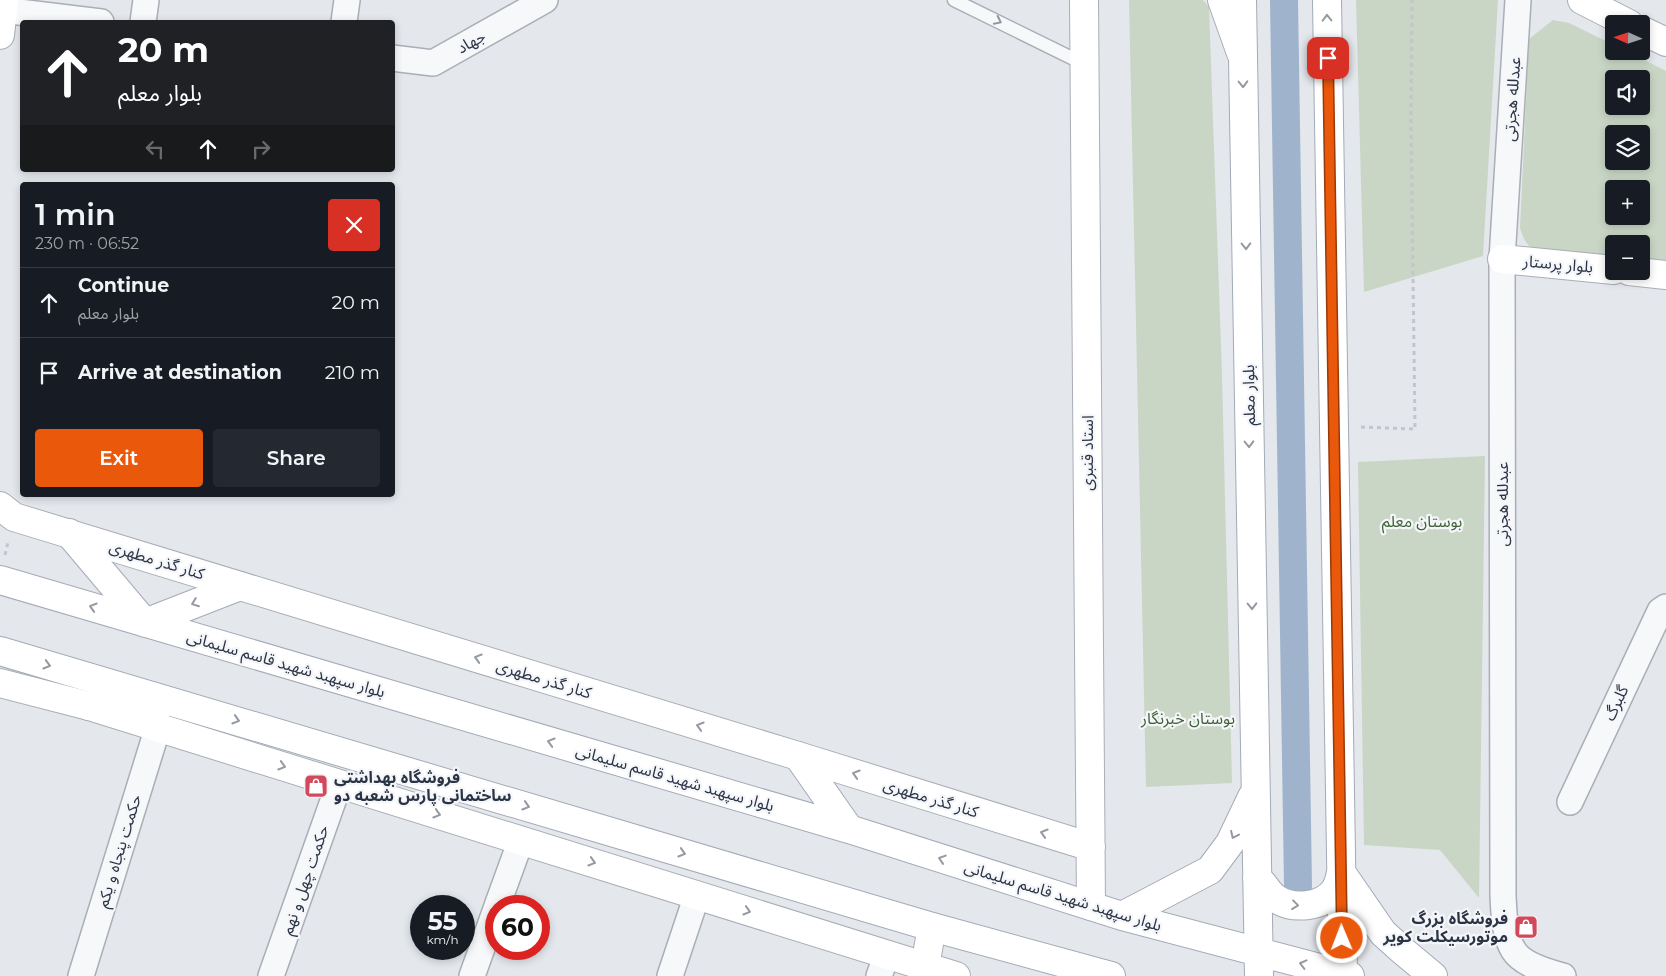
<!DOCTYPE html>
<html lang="en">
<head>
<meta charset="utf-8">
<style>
  :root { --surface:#171b24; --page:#242831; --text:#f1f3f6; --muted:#9ea1a6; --line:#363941; --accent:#ea580c }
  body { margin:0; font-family:Montserrat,"Noto Sans Arabic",sans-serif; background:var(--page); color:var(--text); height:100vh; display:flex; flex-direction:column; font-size:19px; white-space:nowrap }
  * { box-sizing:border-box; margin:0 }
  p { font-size:16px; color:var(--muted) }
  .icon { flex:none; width:28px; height:28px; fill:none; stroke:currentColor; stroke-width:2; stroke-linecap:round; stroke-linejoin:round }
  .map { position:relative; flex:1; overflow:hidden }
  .sheet { position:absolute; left:20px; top:182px; width:375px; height:315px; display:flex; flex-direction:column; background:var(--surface); border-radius:5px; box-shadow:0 2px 8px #0003 }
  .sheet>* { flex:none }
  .guide { position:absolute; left:20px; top:20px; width:375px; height:152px; border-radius:5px; box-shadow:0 2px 8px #0003; background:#202124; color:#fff; overflow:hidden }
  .needle { width:32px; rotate:273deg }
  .fabs { position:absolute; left:1605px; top:15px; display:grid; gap:10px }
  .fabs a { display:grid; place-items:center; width:45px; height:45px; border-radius:5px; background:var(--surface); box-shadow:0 2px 8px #0003; font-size:25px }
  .speed { position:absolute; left:410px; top:895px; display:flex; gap:10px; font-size:25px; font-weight:700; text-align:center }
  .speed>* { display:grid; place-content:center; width:65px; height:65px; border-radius:50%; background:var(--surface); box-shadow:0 2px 8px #0003; line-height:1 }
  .speed small { font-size:12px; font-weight:400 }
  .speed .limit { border:8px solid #d22; background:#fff; color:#111 }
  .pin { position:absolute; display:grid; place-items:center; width:42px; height:42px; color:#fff; margin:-21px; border-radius:10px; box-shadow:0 2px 8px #0006 }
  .me { position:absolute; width:55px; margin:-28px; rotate:359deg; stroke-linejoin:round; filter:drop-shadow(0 0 4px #0008) }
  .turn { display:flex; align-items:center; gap:18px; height:105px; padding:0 15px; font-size:22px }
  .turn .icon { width:65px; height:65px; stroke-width:2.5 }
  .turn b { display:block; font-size:35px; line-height:42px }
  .lanes { display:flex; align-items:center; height:48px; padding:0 15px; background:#0003; justify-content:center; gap:25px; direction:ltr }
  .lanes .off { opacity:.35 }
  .round { display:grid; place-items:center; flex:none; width:52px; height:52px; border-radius:5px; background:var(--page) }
  .head { display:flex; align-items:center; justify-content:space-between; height:85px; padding:0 15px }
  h1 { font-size:30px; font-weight:600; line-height:38px }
  .button { display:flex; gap:10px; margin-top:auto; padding:10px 15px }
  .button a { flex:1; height:58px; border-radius:5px; background:var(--accent); color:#fff; font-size:20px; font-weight:600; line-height:58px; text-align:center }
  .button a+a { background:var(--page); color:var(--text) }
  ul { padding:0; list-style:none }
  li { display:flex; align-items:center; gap:15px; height:70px; padding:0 15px; border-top:1px solid var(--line) }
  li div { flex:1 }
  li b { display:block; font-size:19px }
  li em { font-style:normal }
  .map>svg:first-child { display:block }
  .green { fill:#c9d6c5; fill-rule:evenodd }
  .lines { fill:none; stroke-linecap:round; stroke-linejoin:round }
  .canal { stroke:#9fb4cc; stroke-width:28 }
  .lane-casing { stroke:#a9aeb7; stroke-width:15 }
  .street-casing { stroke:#a9aeb7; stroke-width:28 }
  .secondary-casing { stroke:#a9aeb7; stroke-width:30 }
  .primary-casing { stroke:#a3abb8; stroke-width:30 }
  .path { stroke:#c2c5cb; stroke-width:3; stroke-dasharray:4 4; stroke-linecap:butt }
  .lane { stroke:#f7f8fa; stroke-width:12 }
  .street { stroke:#f7f8fa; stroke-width:25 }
  .secondary { stroke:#fff; stroke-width:28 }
  .primary { stroke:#fff; stroke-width:28 }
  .oneway { stroke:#959aa2 }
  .oneway2 { stroke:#9196a0 }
  .route-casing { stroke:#983908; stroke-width:12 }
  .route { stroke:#ea580c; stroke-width:9 }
  .labels { text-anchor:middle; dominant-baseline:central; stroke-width:4.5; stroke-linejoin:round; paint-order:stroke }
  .street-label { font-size:16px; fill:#2b3445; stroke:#f4f6f9 }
  .park-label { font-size:16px; fill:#3f6138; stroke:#f4f6f9 }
  .poi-label { font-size:16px; font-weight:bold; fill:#2b3445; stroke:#f4f6f9; text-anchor:start }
</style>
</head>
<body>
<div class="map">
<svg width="1666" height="976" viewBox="0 0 1666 976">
  <rect width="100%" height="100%" fill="#e4e7ec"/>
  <path class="green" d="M1129,0h74l6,7 13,368 10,408 -86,4z
    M1356,0h142l-15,256 -119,36z
    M1553,20l16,3 45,22v6h13l39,20v192l-25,-3v-16h-27v14l-80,-7c-8,-7 -11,-13 -14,-23l9,-189zM1614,79h27v27h-27zM1614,134h27v27h-27zM1614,189h27v27h-27z
    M1485,456l-6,442 -39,-48 -76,-5 -6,-383z"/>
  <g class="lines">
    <path class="canal" d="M1284,0l14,886"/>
    <g class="lane-casing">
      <path id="lane" d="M954,0l130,64"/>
    </g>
    <g class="street-casing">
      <path id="street" d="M1518,0l-16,259 1,637c1,17 1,40 11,55 8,13 34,21 49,25
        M3,10l98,12
        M143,22l3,-22
        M344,22l3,-22
        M392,58l41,5 112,-63
        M1570,802l90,-191 6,-4
        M497,906l24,-66
        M81,976l77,-249
        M271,976l68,-192
        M472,976l24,-67
        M670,976l27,-81
        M879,976l8,-22"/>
    </g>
    <g class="secondary-casing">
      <path id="secondary" d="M1084,0l7,906
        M1222,0l19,53
        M1582,0l47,24
        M1641,30l25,12
        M0,35l4,-35
        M1502,259l112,11
        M1629,271l37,4
        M0,506l14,11 784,239 293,91
        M0,683l89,23 867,270
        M925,966l7,-39"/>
    </g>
    <g class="primary-casing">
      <path id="primary" d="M1242,0l17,976
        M1327,0l16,976
        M69,533l76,90 95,-37
        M0,580l849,249 273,87 228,60
        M0,651l932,276 179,49
        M89,706l69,1
        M798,756l51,73
        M1341,872l42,61 20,18 30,25
        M1257,878c7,5 10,14 18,20 17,12 47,10 60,-8 3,-5 5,-12 6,-18
        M1122,916l88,-46 20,-27 22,-46"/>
    </g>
    <path class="path" d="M1361,427l54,2 -4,-310 1,-119
      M5,555l3,-13"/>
    <use href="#lane" class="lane"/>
    <use href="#street" class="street"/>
    <use href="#secondary" class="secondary"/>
    <use href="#primary" class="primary"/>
  </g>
  <defs><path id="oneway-chevron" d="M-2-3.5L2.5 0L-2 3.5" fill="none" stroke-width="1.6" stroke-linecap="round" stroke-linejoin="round" transform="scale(1.25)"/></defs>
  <g class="oneway">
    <use href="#oneway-chevron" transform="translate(1327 18) rotate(-91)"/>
    <use href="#oneway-chevron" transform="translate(1243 84) rotate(89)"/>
    <use href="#oneway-chevron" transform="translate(1246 246) rotate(89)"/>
    <use href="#oneway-chevron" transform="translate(1249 444) rotate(89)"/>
    <use href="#oneway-chevron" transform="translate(195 603) rotate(159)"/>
    <use href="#oneway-chevron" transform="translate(1252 606) rotate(89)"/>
    <use href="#oneway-chevron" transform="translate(93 607) rotate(-163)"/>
    <use href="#oneway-chevron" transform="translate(478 658) rotate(-163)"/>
    <use href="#oneway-chevron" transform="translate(47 665) rotate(16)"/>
    <use href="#oneway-chevron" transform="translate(236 720) rotate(17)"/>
    <use href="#oneway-chevron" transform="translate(700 726) rotate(-163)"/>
    <use href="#oneway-chevron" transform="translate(551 742) rotate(-164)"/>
    <use href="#oneway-chevron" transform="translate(282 766) rotate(17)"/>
    <use href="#oneway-chevron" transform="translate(856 774) rotate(-163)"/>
    <use href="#oneway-chevron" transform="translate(526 806) rotate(17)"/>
    <use href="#oneway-chevron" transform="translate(437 814) rotate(17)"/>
    <use href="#oneway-chevron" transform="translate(1044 833) rotate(-163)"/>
    <use href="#oneway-chevron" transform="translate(1234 835) rotate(115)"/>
    <use href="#oneway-chevron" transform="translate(682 853) rotate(17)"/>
    <use href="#oneway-chevron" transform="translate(942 859) rotate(-162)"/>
    <use href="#oneway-chevron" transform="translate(592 862) rotate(17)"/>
    <use href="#oneway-chevron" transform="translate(1295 905) rotate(7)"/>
    <use href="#oneway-chevron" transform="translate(747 911) rotate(17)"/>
    <use href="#oneway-chevron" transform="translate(1303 964) rotate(-166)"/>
  </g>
  <use class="oneway2" href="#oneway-chevron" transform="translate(998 21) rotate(26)"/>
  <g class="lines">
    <g class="route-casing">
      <path id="route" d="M1328,58l14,880"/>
    </g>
    <use href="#route" class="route"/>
  </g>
  <defs>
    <g id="shop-square" transform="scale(1.25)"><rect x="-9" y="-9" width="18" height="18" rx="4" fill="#d1495b" stroke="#f4f6f9"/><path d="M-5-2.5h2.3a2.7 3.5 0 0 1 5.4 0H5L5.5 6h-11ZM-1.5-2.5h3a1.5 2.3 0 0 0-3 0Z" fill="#fff"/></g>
  </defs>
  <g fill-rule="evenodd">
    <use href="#shop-square" x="316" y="786"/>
    <use href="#shop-square" x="1526" y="927"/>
  </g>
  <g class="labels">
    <g class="street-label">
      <text transform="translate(471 42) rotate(-29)">جهاد</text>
      <text transform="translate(1512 99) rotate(-86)">عبدلله هجرتی</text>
      <text transform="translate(1558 264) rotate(5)">بلوار پرستار</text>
      <text transform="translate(1249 395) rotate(-91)">بلوار معلم</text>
      <text transform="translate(1087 453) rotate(-90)">استاد قنبری</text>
      <text transform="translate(1502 504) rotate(-90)">عبدلله هجرتی</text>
      <text transform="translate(157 560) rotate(17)">کنار گذر مطهری</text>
      <text transform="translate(286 664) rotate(16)">بلوار سپهبد شهید قاسم سلیمانی</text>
      <text transform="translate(544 679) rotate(17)">کنار گذر مطهری</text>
      <text transform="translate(1616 703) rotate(-65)">گلبرگ</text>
      <text transform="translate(675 778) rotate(16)">بلوار سپهبد شهید قاسم سلیمانی</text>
      <text transform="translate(931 798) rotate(17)">کنار گذر مطهری</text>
      <text transform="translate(119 851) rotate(-73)">حکمت پنجاه و یکم</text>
      <text transform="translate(305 880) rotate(-71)">حکمت چهل و نهم</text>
      <text transform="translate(1063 896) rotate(17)">بلوار سپهبد شهید قاسم سلیمانی</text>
    </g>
    <g class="park-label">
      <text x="1422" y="521">بوستان معلم</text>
      <text x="1188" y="718">بوستان خبرنگار</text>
    </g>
    <g class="poi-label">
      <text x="334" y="777">فروشگاه بهداشتی<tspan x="334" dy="18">ساختمانی پارس شعبه دو</tspan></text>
      <text x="1508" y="918" text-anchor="end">فروشگاه بزرگ<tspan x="1508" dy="18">موتورسیکلت کویر</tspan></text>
    </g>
  </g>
</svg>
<div class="fabs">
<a><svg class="needle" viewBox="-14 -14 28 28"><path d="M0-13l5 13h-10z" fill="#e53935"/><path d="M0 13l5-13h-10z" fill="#9ea1a6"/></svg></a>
<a><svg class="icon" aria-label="sound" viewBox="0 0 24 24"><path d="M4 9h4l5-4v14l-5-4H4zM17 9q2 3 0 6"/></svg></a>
<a><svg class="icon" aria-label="layers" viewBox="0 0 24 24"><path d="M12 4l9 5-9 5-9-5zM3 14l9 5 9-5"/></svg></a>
<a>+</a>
<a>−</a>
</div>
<div class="speed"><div>55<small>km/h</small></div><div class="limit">60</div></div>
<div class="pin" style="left:1328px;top:58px;background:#d93025"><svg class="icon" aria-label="arrive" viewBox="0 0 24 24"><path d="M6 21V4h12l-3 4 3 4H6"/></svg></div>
<svg class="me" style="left:1342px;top:938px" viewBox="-20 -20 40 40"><circle r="17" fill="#ea580c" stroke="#fff" stroke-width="3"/><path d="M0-11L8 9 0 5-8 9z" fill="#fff"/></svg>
<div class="guide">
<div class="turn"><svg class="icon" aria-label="ahead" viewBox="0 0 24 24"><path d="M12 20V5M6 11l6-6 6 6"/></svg><div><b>20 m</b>بلوار معلم</div></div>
<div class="lanes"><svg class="icon off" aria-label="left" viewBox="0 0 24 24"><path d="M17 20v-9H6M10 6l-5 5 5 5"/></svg><svg class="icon" aria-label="ahead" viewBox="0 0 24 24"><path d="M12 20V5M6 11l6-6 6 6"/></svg><svg class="icon off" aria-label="right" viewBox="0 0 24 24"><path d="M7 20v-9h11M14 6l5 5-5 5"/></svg></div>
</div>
<section class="sheet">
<div class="head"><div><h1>1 min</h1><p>230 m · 06:52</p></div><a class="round" style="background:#d93025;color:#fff"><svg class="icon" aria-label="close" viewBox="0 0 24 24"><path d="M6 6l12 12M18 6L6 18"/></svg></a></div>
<ul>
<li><svg class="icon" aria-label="ahead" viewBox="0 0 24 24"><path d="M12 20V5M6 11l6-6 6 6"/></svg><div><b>Continue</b><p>بلوار معلم</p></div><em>20 m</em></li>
<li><svg class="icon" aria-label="arrive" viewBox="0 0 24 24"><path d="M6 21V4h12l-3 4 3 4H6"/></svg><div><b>Arrive at destination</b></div><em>210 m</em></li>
</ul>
<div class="button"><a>Exit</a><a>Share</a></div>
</section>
</div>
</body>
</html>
